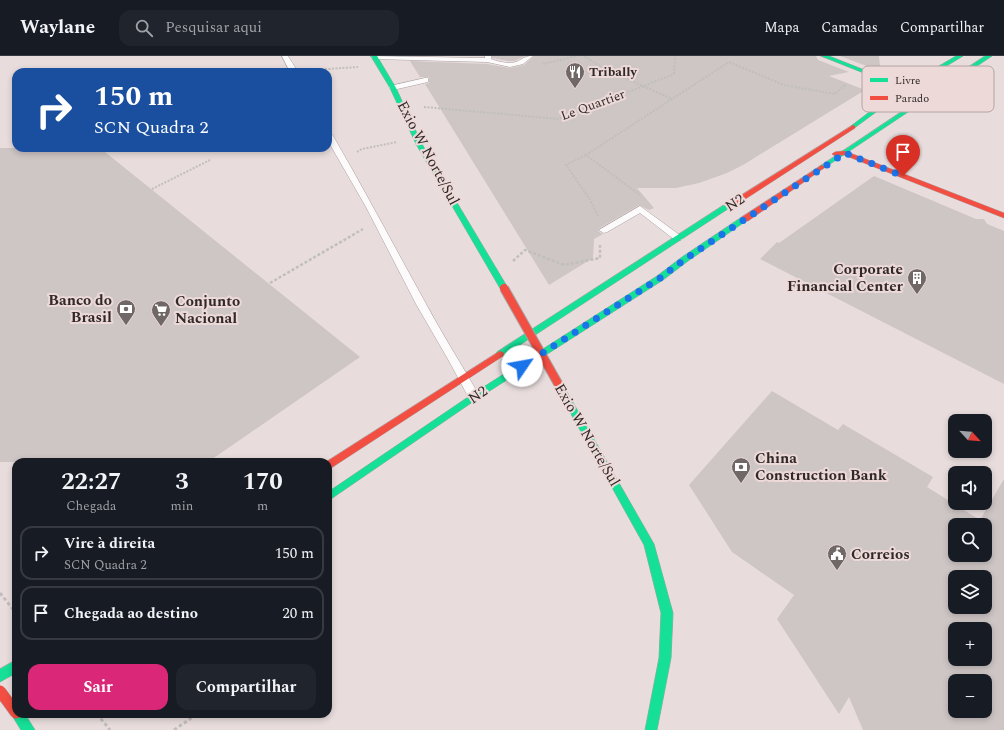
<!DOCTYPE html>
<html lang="pt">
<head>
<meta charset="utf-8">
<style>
  :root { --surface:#171b24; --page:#20242c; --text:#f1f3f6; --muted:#9ea1a6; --line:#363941; --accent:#db2777 }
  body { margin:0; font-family:Spectral,serif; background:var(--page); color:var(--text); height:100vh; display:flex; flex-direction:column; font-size:15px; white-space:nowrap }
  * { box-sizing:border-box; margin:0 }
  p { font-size:13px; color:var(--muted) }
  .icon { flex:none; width:22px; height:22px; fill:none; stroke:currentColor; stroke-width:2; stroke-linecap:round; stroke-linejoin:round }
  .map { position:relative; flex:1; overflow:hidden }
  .panel { position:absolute; left:12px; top:402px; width:320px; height:260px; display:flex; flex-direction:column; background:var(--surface); border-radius:12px; box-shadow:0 2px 6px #0003 }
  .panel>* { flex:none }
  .banner { position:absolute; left:12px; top:12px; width:320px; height:84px; border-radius:12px; box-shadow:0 2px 6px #0003; background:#1a4fa0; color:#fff; overflow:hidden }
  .needle { width:26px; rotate:116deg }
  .fabs { position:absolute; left:948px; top:358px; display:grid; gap:8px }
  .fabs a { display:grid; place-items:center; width:44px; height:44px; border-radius:8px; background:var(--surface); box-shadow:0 2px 6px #0003; font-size:20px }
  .pin { position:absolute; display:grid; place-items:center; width:34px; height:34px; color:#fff; margin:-41px -17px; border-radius:50% 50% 50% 0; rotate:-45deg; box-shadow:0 0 4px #0007 }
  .pin .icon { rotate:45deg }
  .me { position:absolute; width:44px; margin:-22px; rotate:57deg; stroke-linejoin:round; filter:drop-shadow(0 0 3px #0008) }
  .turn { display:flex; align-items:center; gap:14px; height:84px; padding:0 16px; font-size:18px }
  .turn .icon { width:52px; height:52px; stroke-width:2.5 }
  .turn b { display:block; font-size:28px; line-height:34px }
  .eta { display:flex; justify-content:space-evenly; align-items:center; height:68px; text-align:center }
  .eta b { font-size:24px; font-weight:700; line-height:28px }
  .action { display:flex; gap:8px; margin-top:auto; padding:8px 16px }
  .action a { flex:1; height:46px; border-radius:12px; background:var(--accent); color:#fff; font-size:16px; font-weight:700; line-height:46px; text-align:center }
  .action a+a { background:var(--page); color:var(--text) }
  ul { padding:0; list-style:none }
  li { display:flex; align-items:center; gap:12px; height:54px; margin:0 8px 6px; padding:0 8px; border:2px solid var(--line); border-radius:12px }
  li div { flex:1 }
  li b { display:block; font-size:15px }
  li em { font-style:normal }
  header { display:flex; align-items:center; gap:24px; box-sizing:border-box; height:56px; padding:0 20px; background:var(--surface); border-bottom:1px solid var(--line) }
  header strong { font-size:19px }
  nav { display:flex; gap:22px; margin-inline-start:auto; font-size:14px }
  .search { width:280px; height:36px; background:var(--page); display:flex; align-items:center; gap:10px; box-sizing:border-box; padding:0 14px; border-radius:12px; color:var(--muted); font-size:15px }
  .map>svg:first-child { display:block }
  .building { fill:#cec5c5; fill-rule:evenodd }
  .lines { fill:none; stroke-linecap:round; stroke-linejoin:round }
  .lane-casing { stroke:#a9a1a1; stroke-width:1 }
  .fast-casing { stroke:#a9a1a1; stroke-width:1 }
  .jam-casing { stroke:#a9a1a1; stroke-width:1 }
  .path-far2 { stroke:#c1bebe; stroke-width:2; stroke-dasharray:2 1.5; stroke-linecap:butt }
  .path-far1 { stroke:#c1bebe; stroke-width:2.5; stroke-dasharray:3 2; stroke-linecap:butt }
  .path { stroke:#c1bebe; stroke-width:3; stroke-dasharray:3.5 2.5; stroke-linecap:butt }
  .lane { fill:#fcfafa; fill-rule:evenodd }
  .fast { fill:#16e098; fill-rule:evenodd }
  .jam { fill:#f24e42; fill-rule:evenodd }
  .jam-bridge-far1-casing { stroke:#a9a1a1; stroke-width:10; stroke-linecap:butt }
  .jam-bridge-casing { stroke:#a9a1a1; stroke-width:12; stroke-linecap:butt }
  .jam-bridge-far1 { stroke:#f24e42; stroke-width:8 }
  .jam-bridge { stroke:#f24e42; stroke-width:11 }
  .route { stroke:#1a73e8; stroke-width:7; stroke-dasharray:0 12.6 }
  .labels { text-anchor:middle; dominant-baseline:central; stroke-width:4; stroke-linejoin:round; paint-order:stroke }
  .far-poi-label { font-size:13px; font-weight:bold; fill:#302928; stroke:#ecd9d8; text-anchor:start }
  .far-street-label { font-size:13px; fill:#302928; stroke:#ecd9d8 }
  .street-label { font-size:15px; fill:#302928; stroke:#ecd9d8 }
  .poi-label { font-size:15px; font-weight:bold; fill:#302928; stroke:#ecd9d8; text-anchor:start }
  .key { fill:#ecd9d8; stroke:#b4a4a3; stroke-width:1 }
  .key-label { font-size:11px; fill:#302928 }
</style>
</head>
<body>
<header>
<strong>Waylane</strong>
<div class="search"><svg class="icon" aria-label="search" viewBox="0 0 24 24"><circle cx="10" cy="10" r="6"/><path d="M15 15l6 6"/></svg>Pesquisar aqui</div>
<nav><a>Mapa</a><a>Camadas</a><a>Compartilhar</a></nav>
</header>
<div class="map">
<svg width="1004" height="674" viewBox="0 0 1004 674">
  <rect width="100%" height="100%" fill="#e8dddc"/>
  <path class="building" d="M492,0h33l-11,5h-6l-16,-3z
    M534,0h282l2,4 31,12 -20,4 36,14 -122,75 -16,8 -28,10 -23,5h-39l17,20 -5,2 -10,-5 -41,24v2l5,3 -9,5 -1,19 -44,27 -124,-201 4,-1v-6h-9l-10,-16 77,3 23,4 14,-3z
    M840,0h39l1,11 -8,1z
    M0,92h100l260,209 -152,105h-208z
    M874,120l102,43h8l3,5 17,7v153l-244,-125 17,-17 2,1z
    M772,335l66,39 5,-6 90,53 -6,10 53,33 24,-41v251h-141l-14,-33 -10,17 -62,-95 17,-24 -62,-43 -43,-67zM955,469h30v30h-30zM955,521h30v30h-30zM955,573h30v30h-30zM955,625h30v30h-30z"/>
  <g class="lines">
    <g class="lane-casing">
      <path id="lane" d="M282,0h6l10,16h-8z
        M371,0l114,2v-2h6v3c9,3 19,6 27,2 6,-3 8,-5 15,-5l-10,8 -13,3 -23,-5 -113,-3 -2,-1z
        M425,22h3v4l-35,8 -4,-2 1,-2z
        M328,76l4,2c32,55 62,112 93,168 17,32 37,63 55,95l-2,3 -4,1 -4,-1 -21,-39 -33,-57 -50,-97 -38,-66z
        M640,150l41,30 2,2 -2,2h-6l-35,-27 -33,19 -3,1 -5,-3z"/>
    </g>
    <g class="fast-casing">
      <path id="fast" d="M371,0h6l19,32 26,56 86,144 -1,2h-6l-85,-146 -26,-56z
        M821,0h8l76,30 51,-30h7l-51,31 6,1v2h-12l-53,39 -2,-1v-2l50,-38z
        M985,0h7l-168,112 -2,1 -3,-2z
        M730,145h6l1,2 -234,153h-6l-1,-2 1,-2z
        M742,161h6l1,2 -61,42 -25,19 -186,119 -149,102v-9l143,-97 186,-119 25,-19z
        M560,328l3,1 91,159 19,69 -2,45 -14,72h-12l14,-72 2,-45 -17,-68 -88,-158 1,-2z
        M16,604v13l-16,9v-13z
        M16,652v6h9l10,16h-14l-10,-16 2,-4z"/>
    </g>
    <g class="jam-casing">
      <path id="jam" d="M853,69l2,1v2l-119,77h-6l-1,-2z
        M845,95l159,62v5l-160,-63 -9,1 -3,-2 3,-2z
        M822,109l3,2 -1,1 -76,53h-6v-4z
        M500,295l3,1 1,2 -1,2 -175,114v-8h-2z"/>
    </g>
    <path class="path-far2" d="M584,0l21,13 67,30
      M543,8l34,-8
      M311,14l47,-3
      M424,51l135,12 115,-45 1,-18
      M357,96l5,-3 35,-7
      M586,99l-20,10 23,33 9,18
      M152,133l58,-29
      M640,139l-54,-40 143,-93 55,23 51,9 10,-9"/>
    <path class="path-far1" d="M513,205l12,-11 39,15 36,-7v-13
      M270,227l93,-54"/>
    <path class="path" d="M0,537l16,20
      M97,658l13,16
      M174,674l23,-16"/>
    <use href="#lane" class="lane"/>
    <use href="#fast" class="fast"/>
    <use href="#jam" class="jam"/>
    <g class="jam-bridge-far1-casing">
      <path id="jam-bridge-far1" d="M504,232l56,99"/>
    </g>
    <g class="jam-bridge-casing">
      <path id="jam-bridge" d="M0,635l16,22"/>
    </g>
    <use href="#jam-bridge-far1" class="jam-bridge-far1"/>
    <use href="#jam-bridge" class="jam-bridge"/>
  </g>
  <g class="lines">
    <path class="route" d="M522,310l138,-88 25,-19 160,-106 58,23"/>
  </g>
  <defs>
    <g id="restaurant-pin" transform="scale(1)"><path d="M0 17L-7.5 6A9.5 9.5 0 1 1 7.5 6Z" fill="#706867" stroke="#ecd9d8"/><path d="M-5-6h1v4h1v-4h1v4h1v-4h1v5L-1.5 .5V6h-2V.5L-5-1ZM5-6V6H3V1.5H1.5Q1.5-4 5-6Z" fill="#fff"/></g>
    <g id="building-pin" transform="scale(1)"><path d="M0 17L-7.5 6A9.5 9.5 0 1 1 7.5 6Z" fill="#706867" stroke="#ecd9d8"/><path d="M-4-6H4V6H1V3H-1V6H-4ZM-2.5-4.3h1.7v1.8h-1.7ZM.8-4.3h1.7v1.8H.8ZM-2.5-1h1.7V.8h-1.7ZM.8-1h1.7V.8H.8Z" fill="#fff"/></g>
    <g id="bank-pin" transform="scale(1)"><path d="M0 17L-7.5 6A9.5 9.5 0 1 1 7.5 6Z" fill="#706867" stroke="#ecd9d8"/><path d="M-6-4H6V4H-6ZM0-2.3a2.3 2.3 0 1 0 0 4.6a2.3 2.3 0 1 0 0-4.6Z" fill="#fff"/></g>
    <g id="supermarket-pin" transform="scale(1)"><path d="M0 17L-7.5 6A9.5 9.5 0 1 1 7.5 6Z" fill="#706867" stroke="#ecd9d8"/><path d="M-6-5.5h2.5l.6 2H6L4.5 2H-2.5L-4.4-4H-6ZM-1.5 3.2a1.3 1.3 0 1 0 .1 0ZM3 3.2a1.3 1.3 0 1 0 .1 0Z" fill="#fff"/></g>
    <g id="civic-pin" transform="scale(1)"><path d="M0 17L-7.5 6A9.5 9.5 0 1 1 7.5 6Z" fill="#706867" stroke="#ecd9d8"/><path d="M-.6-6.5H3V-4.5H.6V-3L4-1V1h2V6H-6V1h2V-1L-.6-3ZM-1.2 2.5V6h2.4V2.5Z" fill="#fff"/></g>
  </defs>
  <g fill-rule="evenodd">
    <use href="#restaurant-pin" x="575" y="16"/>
    <use href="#building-pin" x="917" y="222"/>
    <use href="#bank-pin" x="126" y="253"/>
    <use href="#supermarket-pin" x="161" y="254"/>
    <use href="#bank-pin" x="741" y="411"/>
    <use href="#civic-pin" x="837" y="498"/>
  </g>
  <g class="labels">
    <g class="far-poi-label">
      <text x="589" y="16">Tribally</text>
    </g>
    <g class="far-street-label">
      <text transform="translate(593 49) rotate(-20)">Le Quartier</text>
    </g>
    <g class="street-label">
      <text transform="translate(428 97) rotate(62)">Exio W Norte/Sul</text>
      <text transform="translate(735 147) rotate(-33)">N2</text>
      <text transform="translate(478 339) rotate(-34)">N2</text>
      <text transform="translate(587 379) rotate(60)">Exio W Norte/Sul</text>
    </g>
    <g class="poi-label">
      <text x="903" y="213" text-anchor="end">Corporate<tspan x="903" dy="17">Financial Center</tspan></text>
      <text x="112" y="244" text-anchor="end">Banco do<tspan x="112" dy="17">Brasil</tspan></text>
      <text x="175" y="245">Conjunto<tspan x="175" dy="17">Nacional</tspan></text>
      <text x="755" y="402">China<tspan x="755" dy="17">Construction Bank</tspan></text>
      <text x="851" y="498">Correios</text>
    </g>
  </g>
  <rect x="862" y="10" width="132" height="46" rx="6" class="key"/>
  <rect x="870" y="22" width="18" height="4" fill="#16e098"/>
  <rect x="870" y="40" width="18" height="4" fill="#f24e42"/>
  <g class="key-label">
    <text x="895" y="28">Livre</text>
    <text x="895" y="46">Parado</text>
  </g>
</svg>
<div class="fabs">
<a><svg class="needle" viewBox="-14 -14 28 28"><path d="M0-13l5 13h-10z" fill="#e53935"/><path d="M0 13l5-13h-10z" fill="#9ea1a6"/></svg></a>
<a><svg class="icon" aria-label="sound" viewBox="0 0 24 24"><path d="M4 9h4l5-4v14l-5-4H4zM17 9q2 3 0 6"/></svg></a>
<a><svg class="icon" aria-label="search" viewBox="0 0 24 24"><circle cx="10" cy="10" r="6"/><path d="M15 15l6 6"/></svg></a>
<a><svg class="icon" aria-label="layers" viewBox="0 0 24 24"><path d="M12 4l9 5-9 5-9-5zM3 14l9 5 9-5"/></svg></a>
<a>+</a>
<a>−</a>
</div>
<div class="pin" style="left:903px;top:120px;background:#d93025"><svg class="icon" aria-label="arrive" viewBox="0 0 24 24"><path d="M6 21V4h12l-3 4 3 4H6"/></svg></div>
<svg class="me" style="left:522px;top:310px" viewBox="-20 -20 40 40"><circle r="19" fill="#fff"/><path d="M0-13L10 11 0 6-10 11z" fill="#1a73e8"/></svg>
<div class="banner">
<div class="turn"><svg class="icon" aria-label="right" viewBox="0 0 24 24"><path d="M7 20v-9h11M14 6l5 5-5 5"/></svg><div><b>150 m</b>SCN Quadra 2</div></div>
</div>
<section class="panel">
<div class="eta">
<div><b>22:27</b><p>Chegada</p></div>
<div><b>3</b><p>min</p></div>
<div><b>170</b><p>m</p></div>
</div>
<ul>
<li><svg class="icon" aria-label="right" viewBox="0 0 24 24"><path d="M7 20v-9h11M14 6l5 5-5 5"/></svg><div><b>Vire à direita</b><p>SCN Quadra 2</p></div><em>150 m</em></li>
<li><svg class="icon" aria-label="arrive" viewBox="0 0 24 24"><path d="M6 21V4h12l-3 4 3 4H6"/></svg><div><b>Chegada ao destino</b></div><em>20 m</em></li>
</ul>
<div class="action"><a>Sair</a><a>Compartilhar</a></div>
</section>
</div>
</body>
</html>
